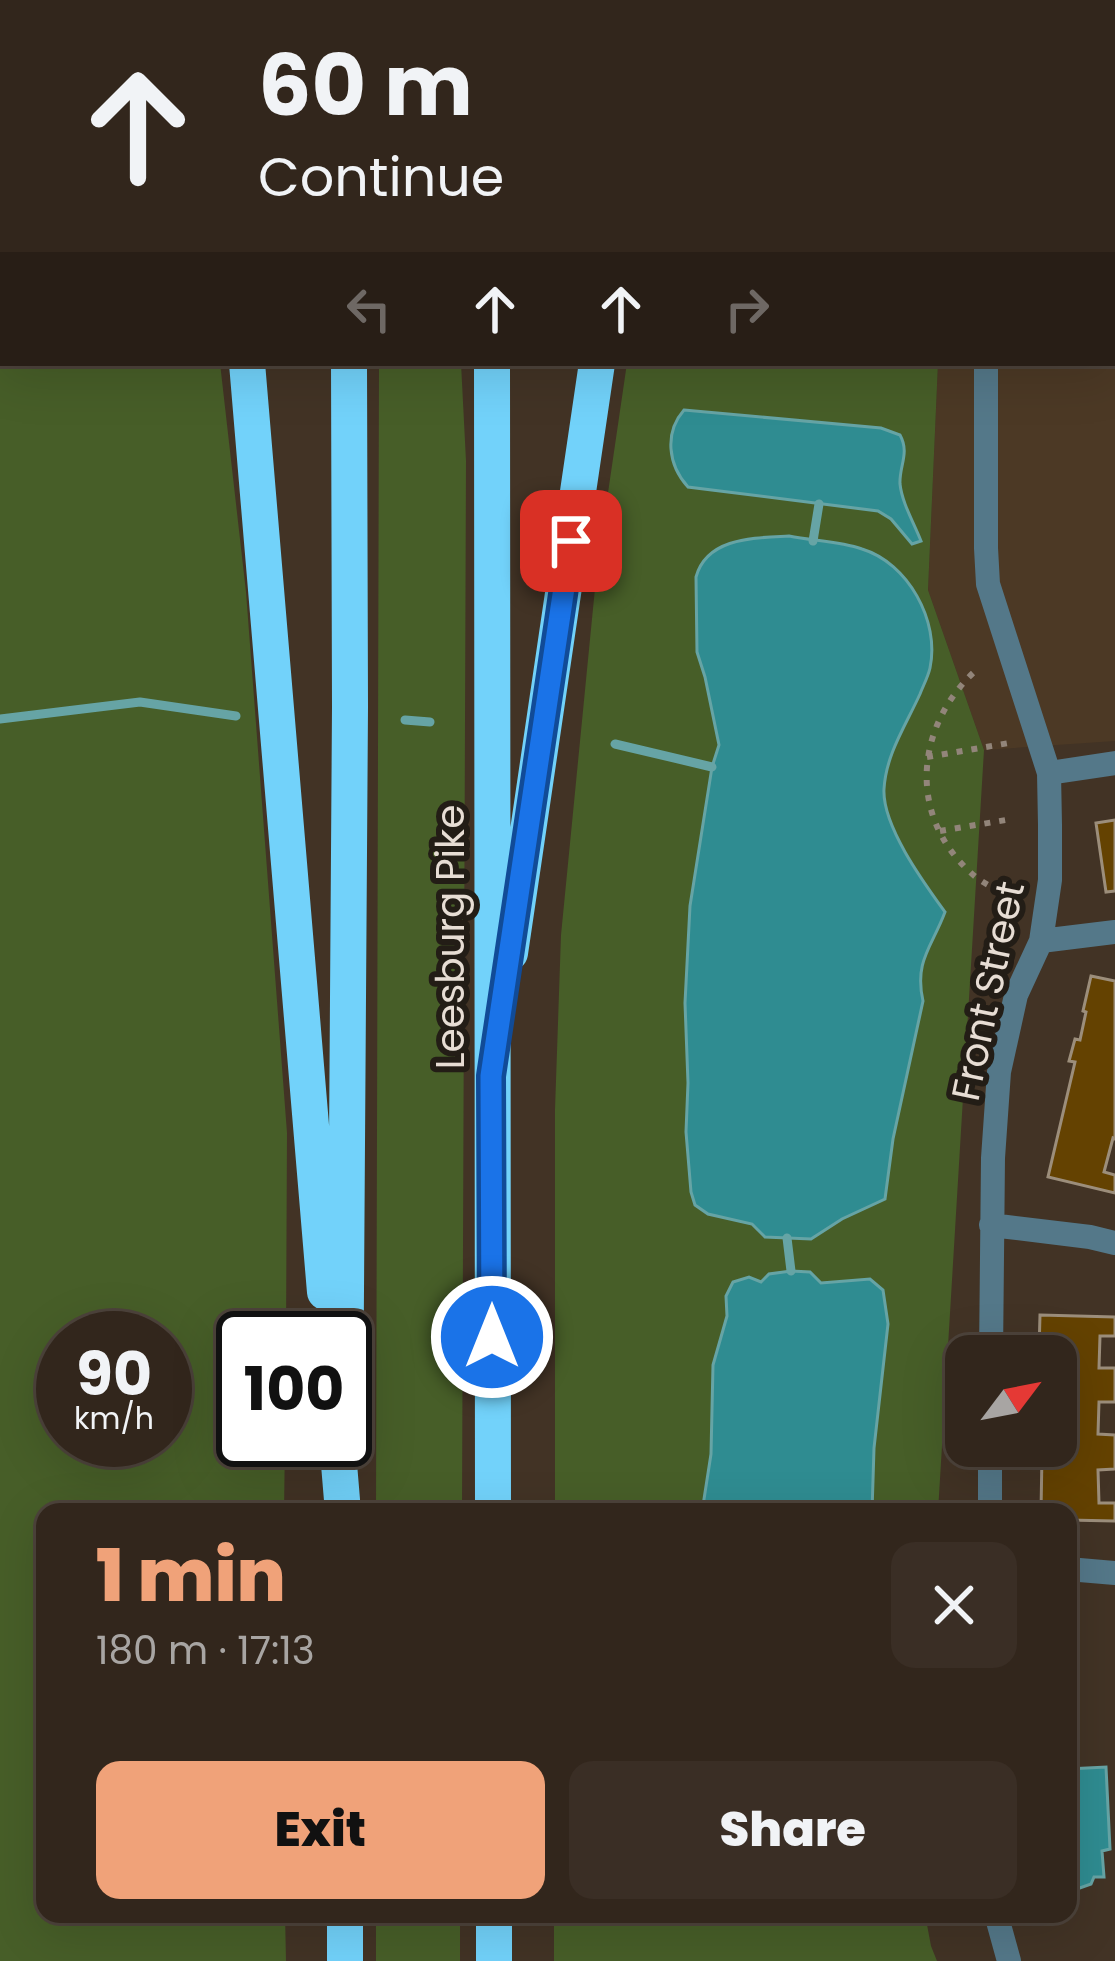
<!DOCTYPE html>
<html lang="en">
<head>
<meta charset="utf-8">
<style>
  :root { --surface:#32261c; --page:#3a2e25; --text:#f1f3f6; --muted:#a8a5a3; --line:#4d433b; --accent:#f0a279 }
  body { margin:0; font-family:Poppins,sans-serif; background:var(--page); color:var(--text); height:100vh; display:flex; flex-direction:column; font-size:45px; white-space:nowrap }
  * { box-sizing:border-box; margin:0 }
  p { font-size:39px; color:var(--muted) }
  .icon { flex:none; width:66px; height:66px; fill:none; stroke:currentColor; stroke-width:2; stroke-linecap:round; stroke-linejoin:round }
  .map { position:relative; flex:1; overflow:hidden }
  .side { position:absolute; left:36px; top:1503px; width:1041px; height:420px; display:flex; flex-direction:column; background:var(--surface); border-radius:24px; box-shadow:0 12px 48px #0002,0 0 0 3px var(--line) }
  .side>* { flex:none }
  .hud { position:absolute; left:0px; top:0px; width:1116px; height:366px; box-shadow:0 12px 48px #0002,0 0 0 3px var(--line); background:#32261c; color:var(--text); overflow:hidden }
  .needle { width:78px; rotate:58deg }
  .fabs { position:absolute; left:945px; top:1335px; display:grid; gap:24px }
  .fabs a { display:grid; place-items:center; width:132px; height:132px; border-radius:24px; background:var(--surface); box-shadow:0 12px 48px #0002,0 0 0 3px var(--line); font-size:60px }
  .speed { position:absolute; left:36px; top:1311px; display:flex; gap:24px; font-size:60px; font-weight:700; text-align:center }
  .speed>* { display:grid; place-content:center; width:156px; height:156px; border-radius:50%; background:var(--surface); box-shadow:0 12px 48px #0002,0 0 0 3px var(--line); line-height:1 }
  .speed small { font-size:30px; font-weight:400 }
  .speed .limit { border:6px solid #111; border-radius:18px; background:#fff; color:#111 }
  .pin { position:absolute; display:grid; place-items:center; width:102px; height:102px; color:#fff; margin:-51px; border-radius:24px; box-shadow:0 6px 18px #0006 }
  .me { position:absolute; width:132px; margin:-66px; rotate:0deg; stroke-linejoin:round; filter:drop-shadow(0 0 9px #0008) }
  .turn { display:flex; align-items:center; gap:42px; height:252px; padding:0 60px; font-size:54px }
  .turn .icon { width:156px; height:156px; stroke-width:2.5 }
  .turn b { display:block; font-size:84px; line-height:102px }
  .lanes { display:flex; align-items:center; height:114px; padding:0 60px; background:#0003; justify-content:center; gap:60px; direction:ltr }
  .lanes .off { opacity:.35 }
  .round { display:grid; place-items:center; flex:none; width:126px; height:126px; border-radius:24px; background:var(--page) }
  .overview { display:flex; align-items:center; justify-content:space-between; height:204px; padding:0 60px }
  h1 { font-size:72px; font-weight:800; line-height:90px; color:var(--accent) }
  .button { display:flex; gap:24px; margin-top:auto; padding:24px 60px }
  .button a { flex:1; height:138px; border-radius:24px; background:var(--accent); color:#111; font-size:48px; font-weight:800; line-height:138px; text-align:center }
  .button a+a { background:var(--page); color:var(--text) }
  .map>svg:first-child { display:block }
  .built { fill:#4c3925 }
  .green { fill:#475e28; fill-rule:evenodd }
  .water { fill:#2f8c91; stroke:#66a4a5; stroke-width:3 }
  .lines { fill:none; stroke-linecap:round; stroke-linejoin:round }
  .stream { stroke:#66a4a5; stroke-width:9 }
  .building { fill:#644201; stroke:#9c8e7b; stroke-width:3 }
  .path { stroke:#92857a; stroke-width:6; stroke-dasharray:6 9; stroke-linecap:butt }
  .service { stroke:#547889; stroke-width:16 }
  .minor { stroke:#547889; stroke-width:24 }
  .motorway { stroke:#72d2fa; stroke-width:36 }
  .route-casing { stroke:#114b97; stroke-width:30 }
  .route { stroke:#1a73e8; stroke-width:21 }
  .labels { text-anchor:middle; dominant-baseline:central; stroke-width:12; stroke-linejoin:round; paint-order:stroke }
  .street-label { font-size:39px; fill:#e7ddd4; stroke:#231d16 }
</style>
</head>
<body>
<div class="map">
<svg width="1115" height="1961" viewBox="0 0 1115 1961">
  <rect width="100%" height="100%" fill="#423325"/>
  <path class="built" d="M1009,0h106v741l-131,9 -56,-160 10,-227h175v-360h-105z"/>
  <path class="green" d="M0,0h180v3h-177v360h217l26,229 41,541 -1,205h-43v102h42l-1,72h-239v402h240l1,47h-286zM63,1338h102v102h-102z
    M379,363h82l5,98 -4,1051h-86z
    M627,363h311l-10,227 56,160 -46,762h-383v-402l6,-175 36,-367z
    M376,1914h84v47h-84z
    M554,1914h371l6,32 6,15h-383z"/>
  <path class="water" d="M684,410l197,18 19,7c10,18 -1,31 0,49 2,19 14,39 21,57l-9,3 -21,-25 -13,-8 -190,-24c-20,-22 -24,-54 -4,-77z
    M789,536c24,5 50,5 73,13 46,14 78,72 68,119 -2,9 -7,18 -10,26 -14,31 -34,60 -36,95 -2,37 40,94 61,123 -13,35 -31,49 -22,89l-30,138 -8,60 -43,20 -31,20 -46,-2 -13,-13 -44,-10 -13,-9 -4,-13 -5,-60 2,-49 -3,-80 5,-97 22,-139 7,-22 -14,-68 -8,-25 -1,-75c11,-40 59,-39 93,-41z
    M791,1271l19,1 11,11 49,-4 13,11 5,34 -14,124 -2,64h-170l9,-58 2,-89 14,-49 -1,-20 7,-14 16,-5 12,5 8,-8z
    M1106,1767l4,82 -8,2 2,26h-10l-3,7 -14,5 -9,-9v-111z"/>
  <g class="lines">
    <path class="stream" d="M813,541l6,-37
      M0,719l140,-17 96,14
      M405,720l25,2
      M615,744l97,23
      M787,1238l4,33"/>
  </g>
  <path class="building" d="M1115,820v71l-9,1 -10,-69z
    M1091,976l24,5v158l-2,-1 -9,34 11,3v18l-67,-16 27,-115 -6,-1 6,-22 5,1 6,-28 -3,-1z
    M1040,1315l75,2v19h-15l-1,32h16v34h-16l-1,32 17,1v34l-17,1 1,33h16v18l-47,-1v-8h-27l1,-58h-6v-8h20v-90h-11v-5h-6z"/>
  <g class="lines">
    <path class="path" d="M844,3l1,-3
      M973,673c-57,55 -65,141 -4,198 13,13 31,20 48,28
      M927,757l88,-15
      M940,831l72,-12"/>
    <path class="service" d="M1113,154l2,-5"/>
    <path class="minor" d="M1067,3l1,-3
      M1113,237h2
      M986,363v185l2,36 61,189 1,52v55l-9,61 -25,54 -17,77 -6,86 -2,198
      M1049,773l66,-10
      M1041,941l74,-9
      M991,1225l99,12 25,6
      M990,1512v-66
      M1068,1569l47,4
      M996,1914l13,47"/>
    <path class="motorway" d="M212,0v3
      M348,0v3
      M492,3v-3
      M647,3v-3
      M247,363l78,929
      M492,363l1,1149
      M510,953l87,-590
      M345,1435l5,-728 -1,-344
      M337,1440l6,72
      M345,1914v47
      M494,1914v47"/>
  </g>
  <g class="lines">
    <g class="route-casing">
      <path id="route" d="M492,1337l-1,-261 80,-535"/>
    </g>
    <use href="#route" class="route"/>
  </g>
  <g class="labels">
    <g class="street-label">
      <text transform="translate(450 937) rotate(-90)">Leesburg Pike</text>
      <text transform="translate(988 991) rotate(-78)">Front Street</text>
    </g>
  </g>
</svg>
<div class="fabs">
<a><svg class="needle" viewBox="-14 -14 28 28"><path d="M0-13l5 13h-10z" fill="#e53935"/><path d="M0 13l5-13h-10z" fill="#a8a5a3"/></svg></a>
</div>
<div class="speed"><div>90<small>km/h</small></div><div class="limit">100</div></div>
<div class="pin" style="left:571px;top:541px;background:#d93025"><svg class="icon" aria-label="arrive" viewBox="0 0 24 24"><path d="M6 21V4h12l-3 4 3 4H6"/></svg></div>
<svg class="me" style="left:492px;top:1337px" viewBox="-20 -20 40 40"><circle r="17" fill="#1a73e8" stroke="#fff" stroke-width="3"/><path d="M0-11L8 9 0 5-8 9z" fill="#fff"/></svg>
<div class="hud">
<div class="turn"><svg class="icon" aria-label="ahead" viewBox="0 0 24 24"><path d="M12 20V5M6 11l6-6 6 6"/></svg><div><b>60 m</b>Continue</div></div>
<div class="lanes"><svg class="icon off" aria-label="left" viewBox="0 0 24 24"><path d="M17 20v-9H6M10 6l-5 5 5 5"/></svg><svg class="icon" aria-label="ahead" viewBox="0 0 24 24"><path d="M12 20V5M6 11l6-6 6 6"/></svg><svg class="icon" aria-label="ahead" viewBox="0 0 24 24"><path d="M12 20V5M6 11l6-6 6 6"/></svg><svg class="icon off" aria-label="right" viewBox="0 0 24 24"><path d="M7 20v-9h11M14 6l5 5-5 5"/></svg></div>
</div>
<section class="side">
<div class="overview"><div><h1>1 min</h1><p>180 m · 17:13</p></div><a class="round"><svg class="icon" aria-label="close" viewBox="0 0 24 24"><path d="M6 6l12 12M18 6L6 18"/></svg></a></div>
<div class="button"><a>Exit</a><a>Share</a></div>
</section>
</div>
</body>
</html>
